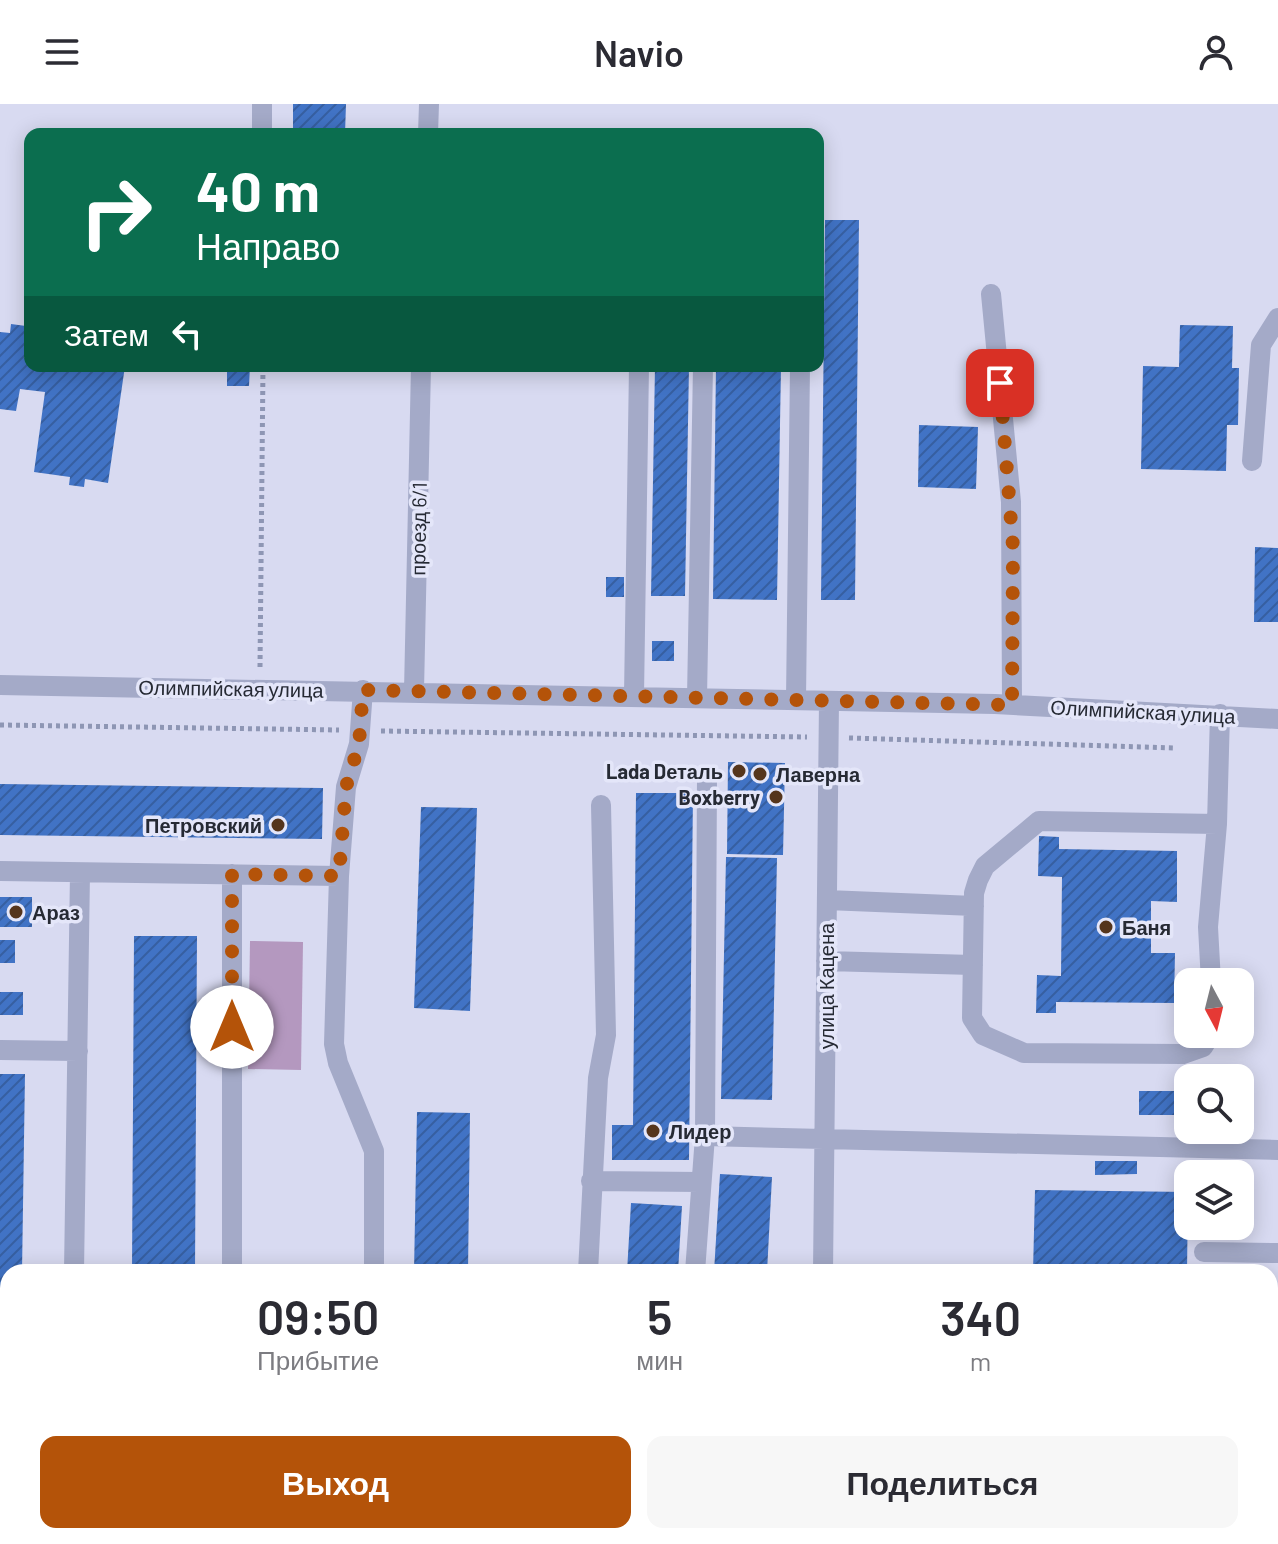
<!DOCTYPE html>
<html lang="ru">
<head>
<meta charset="utf-8">
<style>
  :root { --surface:#fff; --page:#f7f7f7; --text:#2b2b33; --muted:#7c7c81; --accent:#b45309 }
  body { margin:0; font-family:Barlow,sans-serif; background:var(--page); color:var(--text); height:100vh; display:flex; flex-direction:column; font-size:30px; white-space:nowrap }
  * { box-sizing:border-box; margin:0 }
  p { font-size:26px; color:var(--muted) }
  .icon { flex:none; width:44px; height:44px; fill:none; stroke:currentColor; stroke-width:2; stroke-linecap:round; stroke-linejoin:round }
  .map { position:relative; flex:1; overflow:hidden }
  .side { position:absolute; left:0px; top:1160px; width:1278px; height:280px; display:flex; flex-direction:column; background:var(--surface); border-radius:24px 24px 0 0; box-shadow:0 4px 20px #0003 }
  .side>* { flex:none }
  .hud { position:absolute; left:24px; top:24px; width:800px; height:244px; border-radius:16px; box-shadow:0 4px 20px #0003; background:#0b6e4f; color:#fff; overflow:hidden }
  .needle { width:52px; rotate:173deg }
  .fabs { position:absolute; left:1174px; top:864px; display:grid; gap:16px }
  .fabs a { display:grid; place-items:center; width:80px; height:80px; border-radius:16px; background:var(--surface); box-shadow:0 4px 20px #0003; font-size:40px }
  .pin { position:absolute; display:grid; place-items:center; width:68px; height:68px; color:#fff; margin:-34px; border-radius:16px; box-shadow:0 4px 12px #0006 }
  .me { position:absolute; width:88px; margin:-44px; rotate:0deg; stroke-linejoin:round; filter:drop-shadow(0 0 6px #0008) }
  .turn { display:flex; align-items:center; gap:28px; height:168px; padding:0 40px; font-size:36px }
  .turn .icon { width:104px; height:104px; stroke-width:2.5 }
  .turn b { display:block; font-size:56px; line-height:68px }
  .then { display:flex; align-items:center; height:76px; padding:0 40px; background:#0003; gap:16px; font-size:30px }
  .eta { display:flex; justify-content:space-evenly; align-items:center; height:136px; text-align:center }
  .eta b { font-size:48px; font-weight:600; line-height:56px }
  .primary-button { display:flex; gap:16px; margin-top:auto; padding:16px 40px }
  .primary-button a { flex:1; height:92px; border-radius:16px; background:var(--accent); color:#fff; font-size:32px; font-weight:600; line-height:92px; text-align:center }
  .primary-button a+a { background:var(--page); color:var(--text) }
  header { display:flex; justify-content:space-between; align-items:center; height:104px; padding:0 40px; background:var(--surface); font-size:36px; font-weight:600 }
  .map>svg:first-child { display:block }
  .green { fill:#b498bf }
  .building { fill:url(#building-hatch) }
  .lines { fill:none; stroke-linecap:round; stroke-linejoin:round }
  .path { stroke:#8e96b4; stroke-width:5; stroke-dasharray:4 4; stroke-linecap:butt }
  .minor { stroke:#a4aac8; stroke-width:20 }
  .route { stroke:#b45309; stroke-width:14; stroke-dasharray:0 25.2 }
  .poi-dot { fill:#55351c; stroke:#e4e6f9; stroke-width:3 }
  .labels { text-anchor:middle; dominant-baseline:central; stroke-width:7; stroke-linejoin:round; paint-order:stroke }
  .street-label { font-size:20px; fill:#262a34; stroke:#e4e6f9 }
  .poi-label { font-size:20px; font-weight:bold; fill:#262a34; stroke:#e4e6f9; text-anchor:start }
</style>
</head>
<body>
<header><svg class="icon" aria-label="menu" viewBox="0 0 24 24"><path d="M4 6h16M4 12h16M4 18h16"/></svg>Navio<svg class="icon" aria-label="person" viewBox="0 0 24 24"><circle cx="12" cy="8" r="4"/><path d="M4 21q1-7 8-7t8 7"/></svg></header>
<div class="map">
<svg width="1278" height="1440" viewBox="0 0 1278 1440">
  <defs>
    <pattern id="building-hatch" width="6" height="6" patternUnits="userSpaceOnUse" patternTransform="scale(2)"><rect width="6" height="6" fill="#4173c5"/><path d="M-1 1l2-2M0 6l6-6M5 7l2-2" fill="none" stroke="#365fa1"/></pattern>
  </defs>
  <rect width="100%" height="100%" fill="#d8daf1"/>
  <path class="green" d="M250,837l53,1 -2,128 -53,-1z"/>
  <path class="building" d="M293,0h53l-1,30h-52z
    M825,116h34l-4,380h-34z
    M11,220l15,2 -2,32 6,1v7h95l-17,117 -23,-4 -1,8 -15,-2 1,-8 -36,-5 11,-80 -25,-3 -4,22 -16,-2v-77l10,1z
    M1180,221l53,1 -1,42h7l-1,57h-11l-1,46 -85,-2 2,-103 36,1z
    M227,262h23l-1,20h-22z
    M655,262h34l-4,230h-34z
    M716,262h65l-4,234 -64,-1z
    M919,321l59,2 -2,62 -58,-2z
    M1255,443l23,1v74h-24z
    M606,473h18v20h-18z
    M652,537h22v20h-22z
    M728,658l57,1 -2,92 -56,-1z
    M0,680l323,4 -1,51 -322,-4z
    M636,689h57l-4,367h-77v-35h21z
    M421,703l56,1 -7,203 -56,-3z
    M1039,732l20,1v12l118,2v51l-26,-1v52h24l-1,50 -118,-1v11h-20l1,-38 24,1 1,-99 -24,-1z
    M726,753l51,1 -5,242 -51,-1z
    M0,793h32v30h-32z
    M134,832h63l-2,336h-63z
    M0,836h15v23h-15z
    M0,888h23v23h-23z
    M0,970h25l-3,198h-14v255h-8z
    M1240,986h9v26h-9z
    M1139,987h49v24h-49z
    M417,1008l53,1 -2,159h-54z
    M1095,1057h42v13l-42,1z
    M720,1070l52,3 -5,95h-53z
    M1035,1086l153,2 -1,80h-154z
    M631,1099l51,3 -4,66h-51z
    M873,1163h15l-1,5h-14z
    M919,1163h14v5h-14z
    M894,1164h16v4h-16z
    M1270,1189h8v101h-8z
    M130,1432l151,2v6h-144l-7,-1z
    M410,1432h58v8h-59z
    M716,1432h52v8h-52z
    M1026,1432h34l1,8h-35z"/>
  <g class="lines">
    <path class="path" d="M260,563l3,-301
      M0,621l339,5
      M381,627l426,6
      M849,634l327,10"/>
    <path class="minor" d="M262,30v-30
      M428,30l1,-30
      M991,190l20,208 1,203
      M1252,357l9,-116 17,-27
      M0,581l995,19 283,15
      M363,586l-4,54 -13,43 -7,89 -5,168 4,19 36,88v121
      M414,587l7,-325
      M634,592l5,-330
      M697,594l6,-332
      M796,596l4,-334
      M0,767l339,5
      M827,796l147,6
      M826,857l147,4
      M1211,878l-3,-55 9,-103 3,-110
      M1211,930l-8,13 -20,7 -159,-1 -41,-18 -11,-17 2,-125 4,-13 7,-14 54,-45 178,3
      M0,946l78,1
      M705,1032l573,14
      M591,1077l109,1
      M1204,1148l74,1
      M74,1168l6,-399
      M232,1168v-398
      M588,1168l10,-194 8,-43 -5,-230
      M695,1168l10,-136 2,-359
      M823,1168l6,-571
      M1270,1381l8,1
      M1195,1432l4,8
      M70,1440v-8
      M307,1440v-8
      M367,1440v-8
      M508,1440v-8
      M675,1440v-8
      M816,1440v-8"/>
  </g>
  <g class="lines">
    <path class="route" d="M232,923v-153l107,2 7,-89 13,-43 4,-54 649,15 1,-158 -13,-164"/>
  </g>
  <g class="poi-dot">
    <circle cx="739" cy="667" r="8"/>
    <circle cx="760" cy="670" r="8"/>
    <circle cx="776" cy="693" r="8"/>
    <circle cx="278" cy="721" r="8"/>
    <circle cx="16" cy="808" r="8"/>
    <circle cx="1106" cy="823" r="8"/>
    <circle cx="653" cy="1027" r="8"/>
  </g>
  <g class="labels">
    <g class="street-label">
      <text transform="translate(418 425) rotate(-89)">проезд 6/1</text>
      <text transform="translate(231 584) rotate(1)">Олимпийская улица</text>
      <text transform="translate(1143 607) rotate(3)">Олимпийская улица</text>
      <text transform="translate(826 882) rotate(-90)">улица Кацена</text>
    </g>
    <g class="poi-label">
      <text x="723" y="667" text-anchor="end">Lada Dеталь</text>
      <text x="776" y="670">Лаверна</text>
      <text x="760" y="693" text-anchor="end">Boxberry</text>
      <text x="262" y="721" text-anchor="end">Петровский</text>
      <text x="32" y="808">Араз</text>
      <text x="1122" y="823">Баня</text>
      <text x="669" y="1027">Лидер</text>
    </g>
  </g>
</svg>
<div class="fabs">
<a><svg class="needle" viewBox="-14 -14 28 28"><path d="M0-13l5 13h-10z" fill="#e53935"/><path d="M0 13l5-13h-10z" fill="#7c7c81"/></svg></a>
<a><svg class="icon" aria-label="search" viewBox="0 0 24 24"><circle cx="10" cy="10" r="6"/><path d="M15 15l6 6"/></svg></a>
<a><svg class="icon" aria-label="layers" viewBox="0 0 24 24"><path d="M12 4l9 5-9 5-9-5zM3 14l9 5 9-5"/></svg></a>
</div>
<div class="pin" style="left:1000px;top:279px;background:#d93025"><svg class="icon" aria-label="arrive" viewBox="0 0 24 24"><path d="M6 21V4h12l-3 4 3 4H6"/></svg></div>
<svg class="me" style="left:232px;top:923px" viewBox="-20 -20 40 40"><circle r="19" fill="#fff"/><path d="M0-13L10 11 0 6-10 11z" fill="#b45309"/></svg>
<div class="hud">
<div class="turn"><svg class="icon" aria-label="right" viewBox="0 0 24 24"><path d="M7 20v-9h11M14 6l5 5-5 5"/></svg><div><b>40 m</b>Направо</div></div>
<div class="then">Затем<svg class="icon" aria-label="left" viewBox="0 0 24 24"><path d="M17 20v-9H6M10 6l-5 5 5 5"/></svg></div>
</div>
<section class="side">
<div class="eta">
<div><b>09:50</b><p>Прибытие</p></div>
<div><b>5</b><p>мин</p></div>
<div><b>340</b><p>m</p></div>
</div>
<div class="primary-button"><a>Выход</a><a>Поделиться</a></div>
</section>
</div>
</body>
</html>
